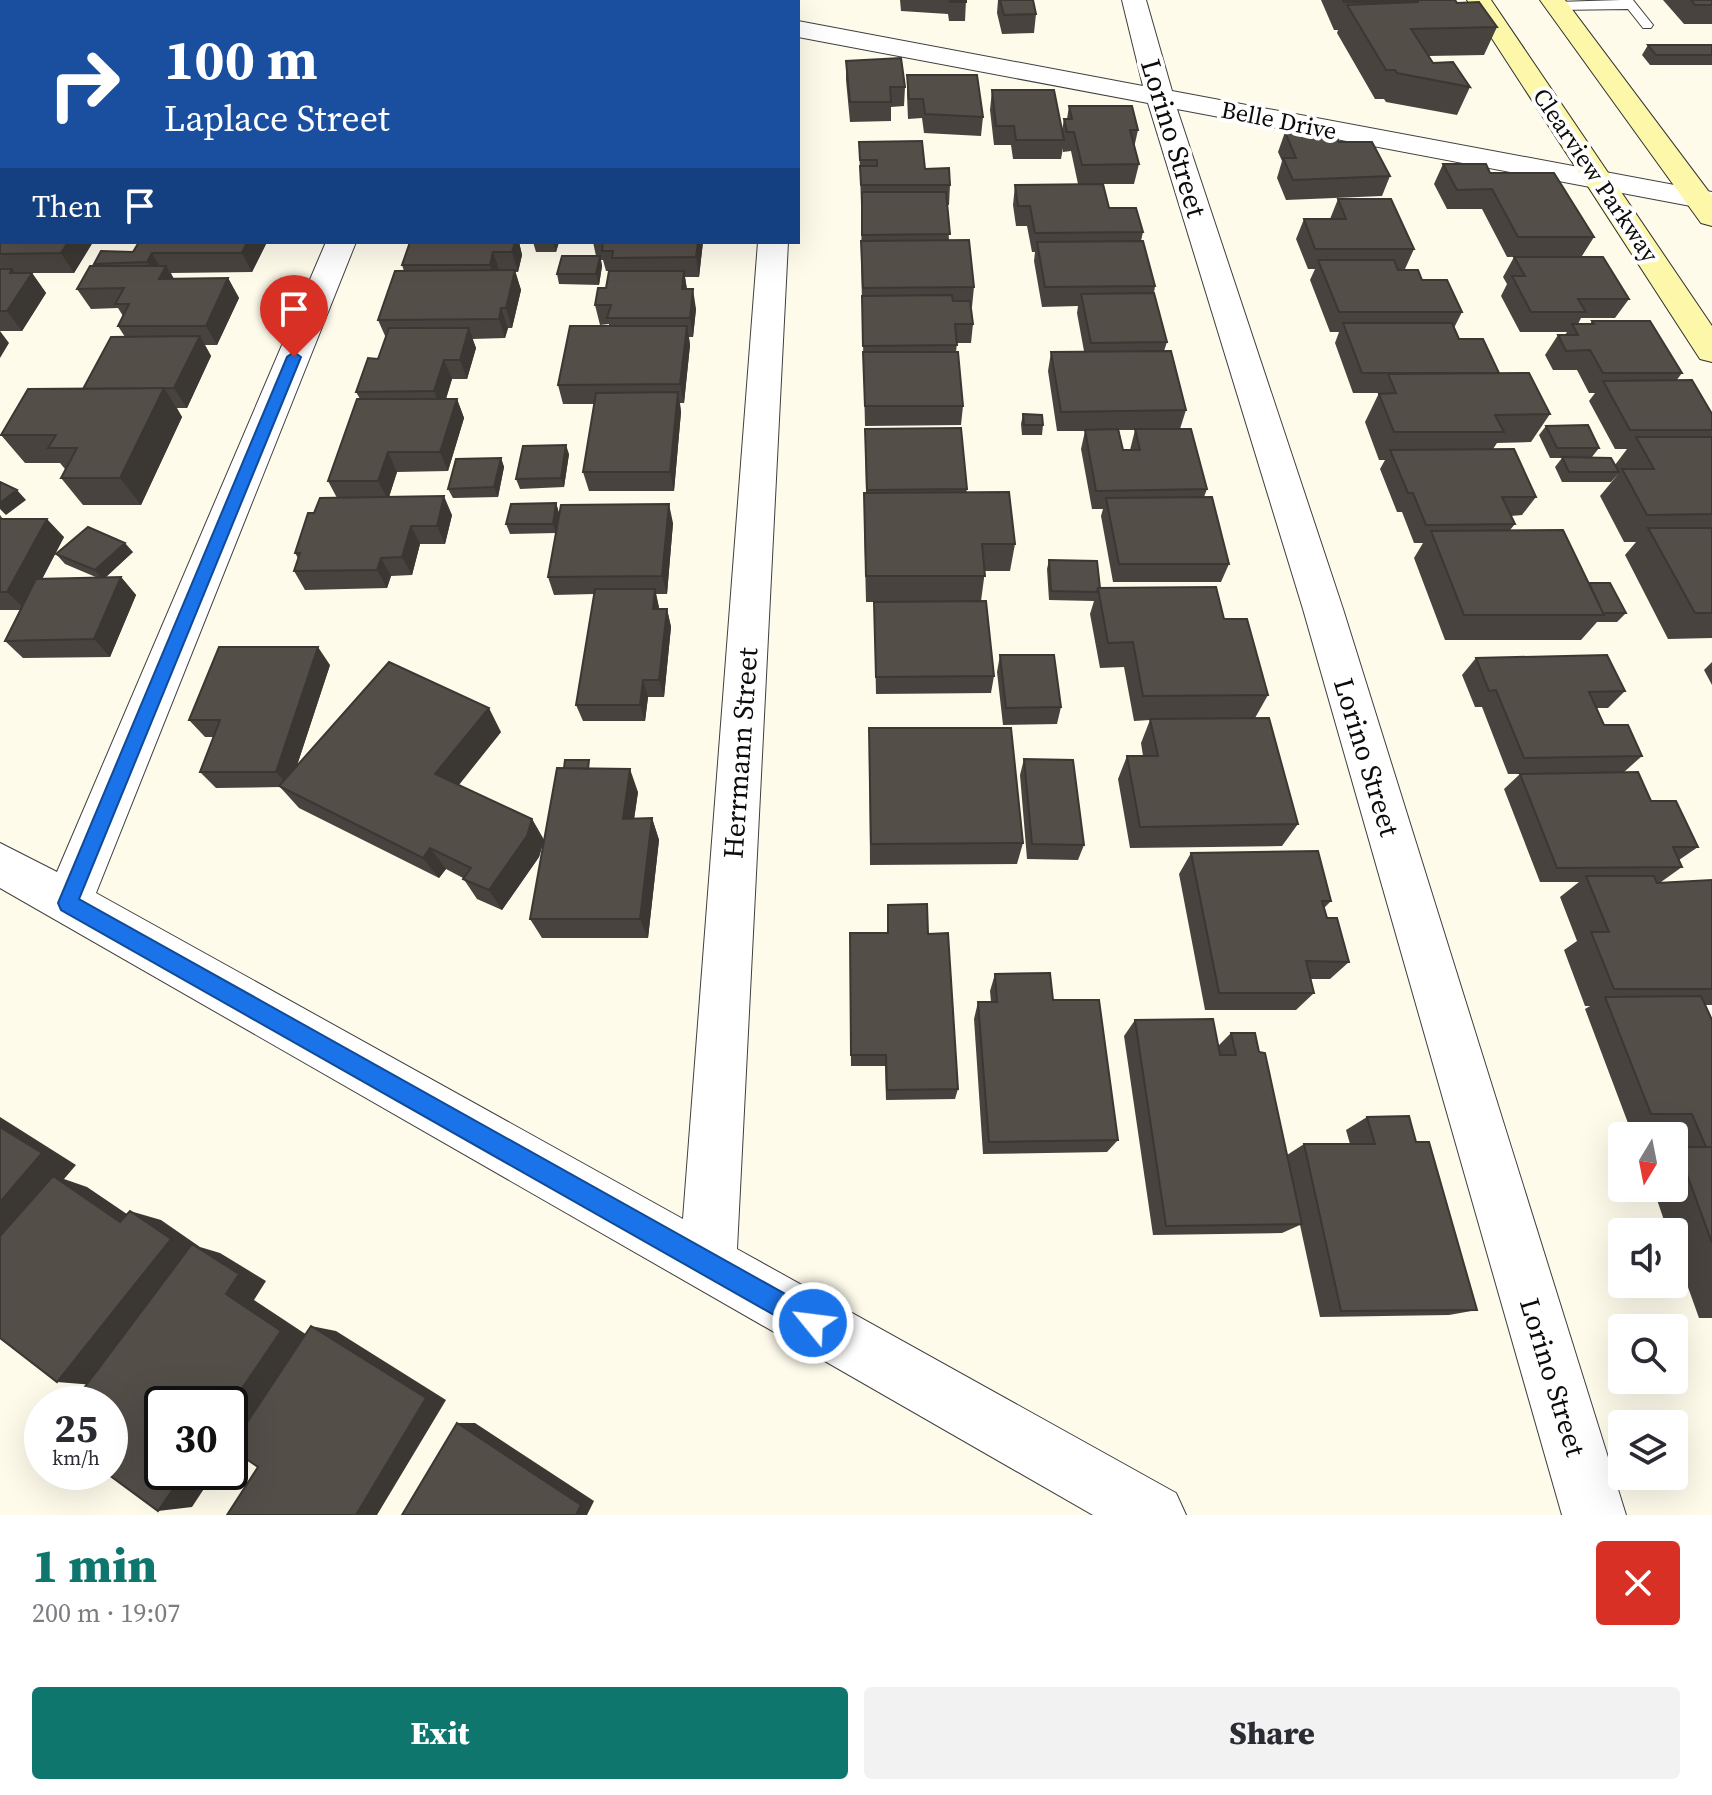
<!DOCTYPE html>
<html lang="en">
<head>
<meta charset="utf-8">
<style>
  :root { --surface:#fff; --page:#f2f2f3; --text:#2b2b33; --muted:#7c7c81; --accent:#0f766e }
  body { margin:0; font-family:"Source Serif 4",serif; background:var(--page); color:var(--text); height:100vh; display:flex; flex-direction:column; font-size:30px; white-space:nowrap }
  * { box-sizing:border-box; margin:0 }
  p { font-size:26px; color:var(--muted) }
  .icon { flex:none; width:44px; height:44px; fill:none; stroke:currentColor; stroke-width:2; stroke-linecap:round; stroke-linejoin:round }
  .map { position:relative; height:1515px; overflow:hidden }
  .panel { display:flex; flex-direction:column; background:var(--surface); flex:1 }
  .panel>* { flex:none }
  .top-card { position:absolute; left:0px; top:0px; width:800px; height:244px; box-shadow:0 8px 32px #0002; background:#1a4fa0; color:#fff; overflow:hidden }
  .needle { width:52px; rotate:190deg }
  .fabs { position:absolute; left:1608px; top:1122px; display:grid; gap:16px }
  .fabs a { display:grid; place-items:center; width:80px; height:80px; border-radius:8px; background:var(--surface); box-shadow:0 8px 32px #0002; font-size:40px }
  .speed { position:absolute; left:24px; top:1386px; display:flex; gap:16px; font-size:40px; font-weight:700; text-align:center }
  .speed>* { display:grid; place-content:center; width:104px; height:104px; border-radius:50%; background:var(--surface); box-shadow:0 8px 32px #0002; line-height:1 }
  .speed small { font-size:20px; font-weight:400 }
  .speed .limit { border:4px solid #111; border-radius:12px; background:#fff; color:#111 }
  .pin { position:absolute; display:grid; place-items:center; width:68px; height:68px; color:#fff; margin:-82px -34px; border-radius:50% 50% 50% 0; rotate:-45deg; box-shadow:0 0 8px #0007 }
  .pin .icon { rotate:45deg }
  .me { position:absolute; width:88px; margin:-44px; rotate:299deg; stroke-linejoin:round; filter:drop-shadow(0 0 6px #0008) }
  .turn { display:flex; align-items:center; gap:28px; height:168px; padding:0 32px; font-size:36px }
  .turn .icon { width:104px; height:104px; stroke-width:2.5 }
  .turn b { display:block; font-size:56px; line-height:68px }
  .then { display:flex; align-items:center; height:76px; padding:0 32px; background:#0003; gap:16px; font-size:30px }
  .round { display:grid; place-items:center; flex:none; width:84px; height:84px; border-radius:8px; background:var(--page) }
  .headline { display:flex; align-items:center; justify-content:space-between; height:136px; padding:0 32px }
  h1 { font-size:48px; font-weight:800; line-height:60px; color:var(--accent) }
  .action { display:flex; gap:16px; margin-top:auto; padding:16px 32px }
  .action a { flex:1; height:92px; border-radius:8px; background:var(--accent); color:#fff; font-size:32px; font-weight:800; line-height:92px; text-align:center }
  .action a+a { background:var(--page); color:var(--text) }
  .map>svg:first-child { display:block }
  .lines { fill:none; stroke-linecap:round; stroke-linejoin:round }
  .lane-casing { stroke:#3f3f3f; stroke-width:2 }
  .street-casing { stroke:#3f3f3f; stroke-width:2 }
  .secondary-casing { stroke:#2e2e2e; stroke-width:2 }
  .lane { fill:#fff; fill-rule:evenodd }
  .street { fill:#fff; fill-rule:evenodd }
  .secondary { fill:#fcf7a9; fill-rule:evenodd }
  .wall { fill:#48433f; fill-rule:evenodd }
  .shaded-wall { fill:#3b3733 }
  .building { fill:#544e49; stroke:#3b3733; stroke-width:2 }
  .route { fill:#1a73e8; stroke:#114b97; stroke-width:2 }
  .labels { text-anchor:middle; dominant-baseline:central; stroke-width:8; stroke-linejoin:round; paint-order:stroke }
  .far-street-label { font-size:24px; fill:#0c0c0c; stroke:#fff }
  .street-label { font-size:28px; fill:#0c0c0c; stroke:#fff }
</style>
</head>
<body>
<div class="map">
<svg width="1712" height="1515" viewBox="0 0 1712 1515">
  <rect width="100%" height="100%" fill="#fefbeb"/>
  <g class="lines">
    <g class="lane-casing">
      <path id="lane" d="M1621,0h12l20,25 -2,3h-8l-15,-19 -71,1 -6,-4 6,-4z"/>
    </g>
    <g class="street-casing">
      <path id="street" d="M628,0h34l1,2h-34z
        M1122,0h24l26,91 540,101v18l-535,-101 166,500 283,906h-64l-259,-906 -155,-506 -350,-66v-16l345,65z
        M326,242h30l-260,651 587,326 75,-977h30l-51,1007 439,244 10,22h-93l-1093,-627v-45l57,29z"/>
    </g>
    <g class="secondary-casing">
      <path id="secondary" d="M1467,0h24l221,326v36l-12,-3z
        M1540,0h25l147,196v30l-11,-3z"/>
    </g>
    <use href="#lane" class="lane"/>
    <use href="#street" class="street"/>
    <use href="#secondary" class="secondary"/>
  </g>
  <path class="wall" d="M0,0h30l-1,2h-27v14h-2z
    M275,0h124l-1,2h-123z
    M900,0h66l-1,21h-16l-1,-7 -47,-3z
    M998,0h35l3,14 -2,19 -32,1 -5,-21z
    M1321,0h134l2,3 40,24 -13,28 -55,1 4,7 37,24 -13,28 -71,-13 -2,-3h-9l-38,-66 1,-3h-4z
    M1663,0h49v24h-28z
    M1648,45h64v20h-62l-8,-10z
    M846,61l59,26 -1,19 -13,1v14l-41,1 -4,-42z
    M907,75l76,42 -2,19 -57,-3 -2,-15 -14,1 -1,-24z
    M992,90l70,40 2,-11h3l2,-13 69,24 -4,18 5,16 -5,20h-31l6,24 34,24 -2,9 14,45 -1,7 13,49 -3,9 22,59 -6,19 27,60 -3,8 25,67 -8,18h-108l-12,-66 2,-7h-11l-11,-60 4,-18h-28l-9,-60 3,-19 33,-1 -7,-38 1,-7 -36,1 -8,-46 1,-9h-3l-5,-26h-11l-3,-21 2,-20 63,-1 -7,-33 -8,1v-4l-2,11h-48l-2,-14h-17l-4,-35zM1119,430h16l-5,20h-7z
    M1285,132l54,10 51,34 -8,20 -96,4 -9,-22 5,-17 -4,-9z
    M859,142l66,27 25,16 -1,20h-2l2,35 25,47 -2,20h-1l2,17 -2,19h-14l-1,9 7,54 -2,19 -96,1 -4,-165 1,-56h-1z
    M1443,164l47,9 104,64 -12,19 -75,1 -25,-48h-35l-13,-25z
    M1338,199l76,50 -9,20h-7v1l24,10 40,32 -8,16 5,11 91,75 -19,28 -34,1 -4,6 43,48 -14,18 -11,1 4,8 -5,6 79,53 37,30 -9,9h-20l-16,18h-136l-31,-82 9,-15h-9l-12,-31h-5l-17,-43 5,-9h-6l-14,-38 14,-29h-26l-18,-50 4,-11h-9l-20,-52 5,-11h-7l-12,-30 8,-20h26z
    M0,224l93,18 -19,31h-42l14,20 -24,38h-22z
    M267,242l-15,30 -81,1 3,6 54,-1 11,20 -22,47h-12l6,11 -24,52h-10l5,9 -41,88h-58l-22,-27 4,-9 -5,-6h-35l-24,-28 82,-46 42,-52 -7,-11 5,-10 -5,-8 -27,1 -14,-20 18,-23 -1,-2 39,-12z
    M410,242h109l3,13 -4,17h-3l6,18 -9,38h-4l-3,10 -33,1 4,9 -9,31h-15l-6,20h11l7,19 -16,53 -51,1 -8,25 63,18 -7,29h-25l-8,31 -21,1 -4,12 -82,2 -11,-19 4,-13 -3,-5 19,-40 23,-15 -9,-17 32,-82 -4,-7 22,-33 8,-21 -8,-18 26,-49 -2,-6z
    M533,242h26l-3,10h-20z
    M593,242h110l-4,35h-14l2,12 9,20 -3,28h-4l1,8 -6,58h-4l1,9 -7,79h-85l-6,-19 12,-68h-32l-5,-19 51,-59v-2l-9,1 -5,-20 11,-17 9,-17h-9l-3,-11h-2l1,6 -3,19 -40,-1 -2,-10 39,-18z
    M1514,257l115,42 -14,19h-34l-3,6h12l2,-3 90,52 -6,8 36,33v224l-44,1 -43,-84 11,-13h-12l-24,-46 19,-23 -8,9h-49l-7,-15 7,-9h-12l-11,-23 7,-9 53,22 -7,9 23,8 12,-16h-12l-26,-48 6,-8h-6l-12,-23h-24l-8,-15 13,-20h7l2,-3h-47l-19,-36 6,-12 -4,-7z
    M1023,414l20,11 -1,10h-20l-1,-11z
    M865,429l102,60 -1,4 49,51 -5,27h-25l-4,30 13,75 -3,17 -115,1 -2,-92h50h-58l-2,-82v-27h2z
    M569,454l-5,33 -44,2 -4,-10z
    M501,458l3,9 -6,30 -45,1 -5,-9z
    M556,503l3,10 114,10 -6,71h-11l3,15h8l4,18 -7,70h-16l-3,24h-62l-7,-16 18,-111 -40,1 -6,-18 8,-44 -46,1 -4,-10z
    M0,515l3,4 61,18 -22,42 56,-1 -33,-14 -9,-10 77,-2 -28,25h16l15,18 -26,62 -87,1 -18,-17 15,-31h-20z
    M1049,560l51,28 124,31 44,76 -13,23 43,106 -16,22 -152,2 -12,-69 9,-23h16l-2,-13 9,-23 -16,1 -10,-54 -24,1 -10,-54 4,-13 -45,-1 -2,-31z
    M1000,655l61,52 -4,17 -54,1 -6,-53z
    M1476,658l149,33 -17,17h-11l7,17 38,31 -18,16 27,29 47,46 -19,13 3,7 -21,15h-4v1l55,-3v125h-7l7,15v298h-13l-25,-70v-16h-6l-15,-44h21v-41h4l-10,-24h-40l-43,-114 5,-3h-5l-21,-56 13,-9 -17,-44 19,-15h-39l-36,-93 16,-15h-12l-26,-67h-7l-13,-32z
    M1712,662v23l-8,-15z
    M330,665l-33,100 204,-33 -42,53 73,34 12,21 -5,17 -37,53 -25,-11 -14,-21 -17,-9 -7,9 -140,-70 -19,-21 -64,1 -16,-16 14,-35h-9l-16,-17z
    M869,728l154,115 -6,21 -147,1z
    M1024,759l60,86 -6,15 -51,-1 -7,-84z
    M592,769l46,23 -4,27 18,-1 7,22 -11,98h-106l-12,-19z
    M1191,853l140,48 -7,7 3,10 22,44 -19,17h-19l3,14 -18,17h-91l-26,-136z
    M888,905l40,29 30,155 -3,10 -69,1 -1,-34h-34l-1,-133h37z
    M995,974l58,26 65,140 -11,12 -124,2 -9,-135 4,-17h13l-1,-11z
    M1135,1020l83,26 13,-13 28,19 28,103 17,-11h46l-4,-14 21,-13 49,25 61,168 -28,5 -129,2 -20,-92 -18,8 -129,2 -29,-199z"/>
  <path class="shaded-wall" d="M9,0h21l-1,2h-19z
    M384,0h15l-1,2h-15z
    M68,242h25l-19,31 -13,-20z
    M247,242h20l-15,30 -10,-19z
    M515,242h4l3,13 -4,17 -6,-20z
    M553,242h6l-3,10z
    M698,242h5l-4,35 -3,-20z
    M493,252l7,20 -4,13 -6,-20z
    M152,253l11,19 3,-6 12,20 -19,-4 -12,-20z
    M600,256l2,10 -3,19 -3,-11z
    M12,269l12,17 8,-13 14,20 -24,38 -15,-20 3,-38z
    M515,270l6,20 -9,38 -6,-20z
    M684,271l3,19 -5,-1z
    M228,278l11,20 -22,47 -11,-19z
    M693,289l3,20 -3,28 -3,-19z
    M501,308l7,20 -3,10 -6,-19z
    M687,326l3,19 -6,58 -4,-19z
    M469,328l7,20 -9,31 -7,-19z
    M0,331l9,12 -9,15z
    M200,336l11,20 -24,52 -13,-20z
    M444,360l8,19 -10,32 -8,-20z
    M164,388l18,29 -41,88 -21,-27z
    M678,392l3,20 -7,79 -4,-19z
    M457,399l7,19 -16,53 -8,-19z
    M566,445l3,9 -5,33 -3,-9z
    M388,452l9,20 -9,28 -10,-19z
    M501,458l3,9 -6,30 -4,-10z
    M17,490l9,10 -20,15 -6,-6v-6z
    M444,496l8,19 -7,29 -8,-18z
    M556,503l3,10 -3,20 -3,-9z
    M669,504l4,19 -6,71 -5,-18z
    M47,519l17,18 -38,73 -19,-18z
    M411,526l9,18 -8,31 -10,-18z
    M125,543l8,9 -30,28 -8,-10z
    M381,558l10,18 -4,12 -10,-18z
    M121,577l15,18 -26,62 -16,-18z
    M655,589l4,18 -2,20 -4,-18z
    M667,609l4,18 -7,70 -5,-17z
    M318,647l12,18 -40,122 -14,-15z
    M643,680l5,17 -3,24 -5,-16z
    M489,708l12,24 -52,64 -14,-22z
    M630,769l8,23 -7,48 -8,-21z
    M652,818l7,22 -11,98 -8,-19z
    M532,819l12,21 -5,17 -37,53 -13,-20z
    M430,848l16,21 -7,9 -16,-20z
    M0,1117l76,48 -12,14 23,8 65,44 -32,-9 -120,33z
    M130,1211l31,9 39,27 20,6 46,28 -12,19 53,35 -77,115v-44l-136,-21 -37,-3z
    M311,1326l25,5 110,69 -69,115h-21z
    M457,1423h18l119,78 -7,14h-11z
    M185,1472h30l-23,35 -34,4z"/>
  <path class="building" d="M136,0h67l-1,2h-68z
    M340,0h44l-1,2h-45z
    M474,0h47v2h-48z
    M950,0h16v2h-16z
    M1000,0h33l3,14 -32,1z
    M1343,0h112l2,3 22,-1 18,25 -86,2 22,34 20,-1 17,25 -73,-14 -2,-3h-9l-39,-65 72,-3h-75z
    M1691,0h21v5h-17z
    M1648,45h64v10h-56z
    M901,58l4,29h-15l1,15h-41l-4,-41z
    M907,75h70l6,42 -58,-3 -2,-15h-14z
    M992,90h62l10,50h-48l-2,-14h-18z
    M1069,106h63l6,24h-8l9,34 -57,1 -8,-33h-7l-3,-13h8z
    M1285,132h49l5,10h33l18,34 -97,4 -10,-22h13z
    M922,141l3,28 24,-1 1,17h-89l-1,-19h17v-6h-17l-1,-18z
    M1443,164h43l4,9h64l40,64h-76l-26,-48 -35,1z
    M1103,184l6,24h27l7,24 -108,1 -5,-27h-12l-3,-21z
    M862,192h84l4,42 -88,1z
    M1338,199h53l23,50h-99l-11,-30h42z
    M2,221v21h66l-7,11 -61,1v-30z
    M969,240l5,47 -111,1 -2,-47z
    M1143,241l12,45 -110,1 -8,-45z
    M139,242h108l-5,11h-90l-5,9 -53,2 7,-13 32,1z
    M410,242h105l-3,10h-19l-3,13h-88z
    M603,242h95l-2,15 -84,1 1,-7h-11z
    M562,256h38l-4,18h-39z
    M1514,257h89l26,42h-51l8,13h-55l-19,-36h13z
    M1318,260h76l4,10h20l4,10h25l15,32h-123z
    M90,266h76l-7,13 69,-1 -22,48h-88l11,-22h-14l9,-16 -47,1z
    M0,269h12l-2,4h22l-25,38h-7z
    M515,270l-9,38h-5l-2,11 -121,1 17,-49z
    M609,271h75l-2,18h11l-3,29h-83l4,-13h-16l3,-17h8z
    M1154,293l13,49 -76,1 -10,-49z
    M952,295l1,6h17l3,23h-18l2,21 -94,1 -1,-50z
    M1592,321h58l32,52h-79l-13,-23 -24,1 -8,-16h20l-6,-11h22z
    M1343,323h109l7,16h24l16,34h-137z
    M570,326h117l-7,58 -122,1z
    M389,328h80l-9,32h-16l-10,31 -78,1 12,-34 10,1z
    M200,336l-26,52 -91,1 28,-52z
    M1171,351l15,59 -125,2 -10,-60z
    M863,352h95l5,54h-98z
    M1529,373l21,41 -55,1 9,17h-110l-15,-38 17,-1 -8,-19z
    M1692,380l20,34v16h-82l-27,-49z
    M164,388l-44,90h-59l16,-30h-29l8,-13h-55l27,-46z
    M678,392l-8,80h-87l13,-79z
    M357,399h100l-17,53h-52l-10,29h-50z
    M1023,414l19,1 1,10h-19z
    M1588,425l11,23h-42l-11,-22z
    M961,428l6,61 -100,1 -2,-61z
    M1118,429l5,21h17l-5,-21h56l16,60 -111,2 -11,-61z
    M1636,437h76v77l-65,1 -25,-46h32z
    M566,445l-5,33 -45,1 7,-33z
    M1514,449l22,48h-34l13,27 -89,1 -13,-32h-5l-18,-43z
    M1562,457l49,1 8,14h-50z
    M501,458l-7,29 -46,2 8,-30z
    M0,482l17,8 -17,13z
    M1009,492l6,52h-33l3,32h-119l-2,-83z
    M444,496l-7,30h-26l-9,31 -21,1 -4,12 -83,1 6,-18h-5l13,-40h6l6,-15z
    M1212,497l17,67h-110l-13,-66z
    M556,503l-3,21h-47l5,-20z
    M669,504l-7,72 -114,1 13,-72z
    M0,519h47l-40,73h-7z
    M88,527l37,16 -30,27 -39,-16z
    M1648,528h64v85h-17z
    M1563,530l41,85h-140l-33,-84z
    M1049,560l48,1 3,27h-2l-1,4 -46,-1z
    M121,577l-27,62 -89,2 31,-62z
    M1589,583h21l16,30h-23z
    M1216,587l8,32h23l21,76 -125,1 -10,-54 -25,1 -10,-55z
    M595,589h60l-2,20h14l-8,71h-16l-3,25h-64z
    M986,601l8,75 -118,1 -2,-75z
    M219,647h99l-42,125h-76l20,-52h-31z
    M1000,655h54l7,52 -55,1z
    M1607,655l18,36 -36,1 15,33h24l14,31 -118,2 -28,-68 -7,1 -13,-33z
    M389,662l100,46 -54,66 97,45 -5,17 -38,54 -26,-11 8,-11 -41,-20 -7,10 -144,-72z
    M1269,718l29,106 -158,3 -13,-71h31l-8,-37z
    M869,728h142l12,115 -152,1z
    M1024,759l49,1 11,85 -52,-1z
    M565,760h24l-1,9 -24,-1z
    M557,768l73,1 -7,50 29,-1 -12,101h-110z
    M1638,772l13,29h25l22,46h-25l9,20 -125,1 -37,-94z
    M1318,851l13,50h-9l5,17h10l12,44 -43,-1 8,32h-95l-28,-140z
    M1586,876h68l3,7 55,-3v109h-98l-23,-57h18z
    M927,904l1,30 20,-1 10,156 -71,1 -1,-35h-35l-1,-122h38v-28z
    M1050,973l3,27h46l19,140 -129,2 -11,-140h19l-2,-28z
    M1701,996l11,24v127h-6l-14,-33h-41l-46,-117z
    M1213,1019l7,36h16l-5,-22h24l4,19 6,1 37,171 -136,2 -31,-206z
    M1409,1116l7,26h13l48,168 -136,1 -37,-167h71l-8,-27z
    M0,1127l42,26 -42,49z
    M1677,1147h35v96z
    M53,1176l67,46 10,-11 41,28 -114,143 -57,-44v-102z
    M192,1244l47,30 -13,20 55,37 -51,75v-2h-68v68h23l-27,39 -53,-39h5v-68h-38z
    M311,1326l115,72 -70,117h-129l31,-48 -28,-19z
    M457,1423l124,82 -5,10h-174z"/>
  <path class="route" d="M294,352l7,5 -222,542 742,415 4,9 -4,9 -8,3 -9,-3 -743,-422 -3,-7 229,-546z"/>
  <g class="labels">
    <g class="far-street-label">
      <text transform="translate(1279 120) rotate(11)">Belle Drive</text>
      <text transform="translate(1596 175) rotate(56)">Clearview Parkway</text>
    </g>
    <g class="street-label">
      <text transform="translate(1174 138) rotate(73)">Lorino Street</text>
      <text transform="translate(740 753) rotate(-86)">Herrmann Street</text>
      <text transform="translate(1367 757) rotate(73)">Lorino Street</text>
      <text transform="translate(1553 1377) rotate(73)">Lorino Street</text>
    </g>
  </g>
</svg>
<div class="fabs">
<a><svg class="needle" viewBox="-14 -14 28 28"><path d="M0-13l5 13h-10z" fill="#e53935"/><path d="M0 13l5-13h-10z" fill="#7c7c81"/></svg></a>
<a><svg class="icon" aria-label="sound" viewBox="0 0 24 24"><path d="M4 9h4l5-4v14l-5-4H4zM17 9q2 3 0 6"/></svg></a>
<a><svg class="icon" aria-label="search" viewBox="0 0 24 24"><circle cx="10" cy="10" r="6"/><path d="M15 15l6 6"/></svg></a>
<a><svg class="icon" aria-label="layers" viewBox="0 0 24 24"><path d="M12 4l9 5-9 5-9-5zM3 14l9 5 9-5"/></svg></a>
</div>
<div class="speed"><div>25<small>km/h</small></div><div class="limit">30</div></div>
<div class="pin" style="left:294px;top:357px;background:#d93025"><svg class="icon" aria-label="arrive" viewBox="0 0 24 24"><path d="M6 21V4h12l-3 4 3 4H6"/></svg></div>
<svg class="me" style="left:813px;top:1323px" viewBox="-20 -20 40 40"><circle r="17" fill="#1a73e8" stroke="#fff" stroke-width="3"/><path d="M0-11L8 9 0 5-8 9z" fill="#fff"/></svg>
<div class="top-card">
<div class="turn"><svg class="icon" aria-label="right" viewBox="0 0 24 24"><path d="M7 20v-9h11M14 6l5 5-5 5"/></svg><div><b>100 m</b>Laplace Street</div></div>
<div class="then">Then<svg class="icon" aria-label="arrive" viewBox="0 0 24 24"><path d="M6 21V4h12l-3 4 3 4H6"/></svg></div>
</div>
</div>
<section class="panel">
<div class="headline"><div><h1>1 min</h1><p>200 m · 19:07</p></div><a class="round" style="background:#d93025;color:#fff"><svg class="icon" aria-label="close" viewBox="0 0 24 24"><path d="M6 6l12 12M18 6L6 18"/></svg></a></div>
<div class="action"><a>Exit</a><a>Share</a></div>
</section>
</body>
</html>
